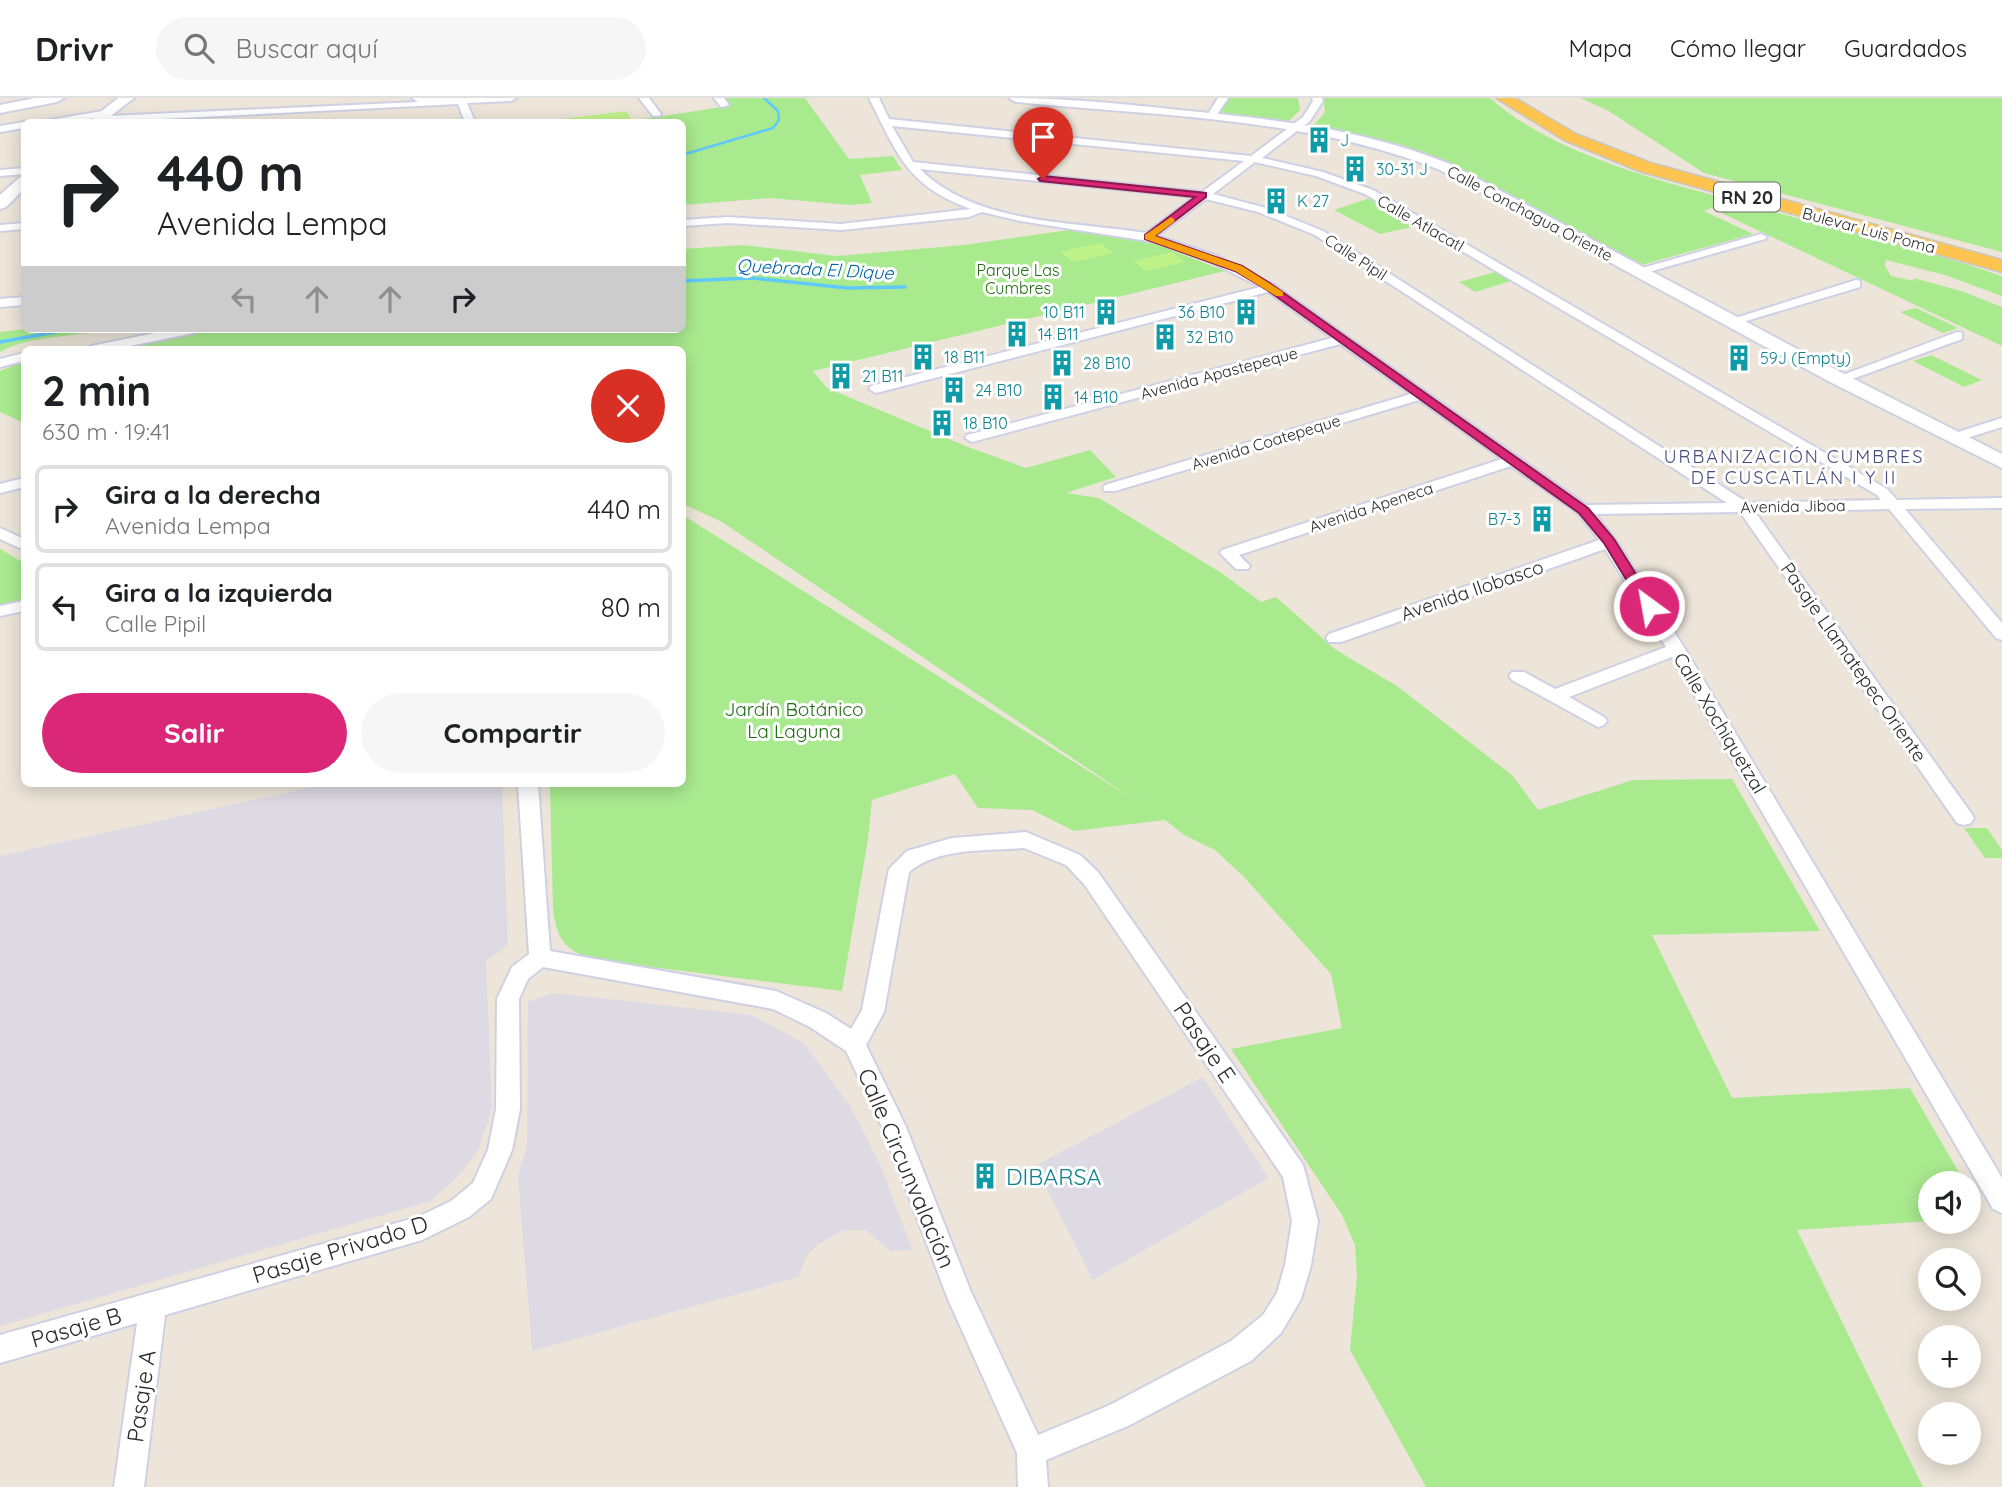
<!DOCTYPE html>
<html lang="es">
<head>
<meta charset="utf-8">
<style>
  :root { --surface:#fff; --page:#f6f6f6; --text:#202124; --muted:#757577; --line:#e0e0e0; --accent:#db2777 }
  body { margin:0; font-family:Quicksand,sans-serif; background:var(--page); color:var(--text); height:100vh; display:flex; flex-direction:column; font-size:26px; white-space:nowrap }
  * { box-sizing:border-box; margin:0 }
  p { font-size:23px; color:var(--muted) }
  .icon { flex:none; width:38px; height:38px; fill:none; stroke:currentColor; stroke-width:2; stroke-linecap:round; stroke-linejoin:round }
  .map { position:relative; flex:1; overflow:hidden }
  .details { position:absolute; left:21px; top:248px; width:665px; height:441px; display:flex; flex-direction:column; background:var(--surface); border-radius:10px; box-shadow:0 4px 18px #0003 }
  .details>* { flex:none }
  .guide { position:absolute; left:21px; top:21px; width:665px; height:214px; border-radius:10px; box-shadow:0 4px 18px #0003; background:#fff; color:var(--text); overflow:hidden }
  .buttons { position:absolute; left:1918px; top:1073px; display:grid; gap:14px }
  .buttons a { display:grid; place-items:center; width:63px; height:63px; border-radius:50%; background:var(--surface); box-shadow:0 4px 18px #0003; font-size:35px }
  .pin { position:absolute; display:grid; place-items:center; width:60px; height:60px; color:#fff; margin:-72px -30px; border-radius:50% 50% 50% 0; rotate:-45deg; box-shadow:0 0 7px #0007 }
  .pin .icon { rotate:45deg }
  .me { position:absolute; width:77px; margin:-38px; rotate:328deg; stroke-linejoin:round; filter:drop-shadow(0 0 5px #0008) }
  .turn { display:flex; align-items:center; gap:24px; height:147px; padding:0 21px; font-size:32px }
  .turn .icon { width:91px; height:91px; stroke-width:2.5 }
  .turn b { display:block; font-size:49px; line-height:60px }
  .lanes { display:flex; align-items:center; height:66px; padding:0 21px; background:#0003; justify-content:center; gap:35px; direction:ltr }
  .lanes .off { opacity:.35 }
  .round { display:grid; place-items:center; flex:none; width:74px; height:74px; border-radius:37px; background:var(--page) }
  .summary { display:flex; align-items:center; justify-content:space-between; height:119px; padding:0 21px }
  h1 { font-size:42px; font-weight:700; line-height:52px }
  .action { display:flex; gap:14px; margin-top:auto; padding:14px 21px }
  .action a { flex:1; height:80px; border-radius:42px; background:var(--accent); color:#fff; font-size:28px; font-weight:700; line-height:80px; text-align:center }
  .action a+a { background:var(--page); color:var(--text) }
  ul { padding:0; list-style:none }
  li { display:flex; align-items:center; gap:21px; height:88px; margin:0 14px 10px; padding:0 7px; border:4px solid var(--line); border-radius:10px }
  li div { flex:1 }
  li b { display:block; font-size:26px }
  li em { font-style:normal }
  header { display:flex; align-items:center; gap:42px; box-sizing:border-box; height:98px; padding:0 35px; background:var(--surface); border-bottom:2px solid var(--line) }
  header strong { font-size:33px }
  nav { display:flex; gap:38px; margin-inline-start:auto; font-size:24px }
  .search { width:490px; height:63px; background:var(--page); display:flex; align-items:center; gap:18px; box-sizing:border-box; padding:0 24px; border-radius:38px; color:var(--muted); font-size:26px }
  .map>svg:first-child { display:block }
  .industrial { fill:#dedae4 }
  .green { fill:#a9ea8f }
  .pitch { fill:#c0f28a }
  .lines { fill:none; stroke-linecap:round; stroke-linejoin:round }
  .stream-far1 { stroke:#60c9fb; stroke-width:2.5 }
  .stream { stroke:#60c9fb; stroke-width:3.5 }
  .minor-casing { stroke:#ced1e4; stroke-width:4 }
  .secondary-casing { stroke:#ced1e4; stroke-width:4 }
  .trunk-casing { stroke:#c7c7c7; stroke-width:3 }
  .minor { fill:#fff; fill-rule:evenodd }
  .secondary { fill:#fff; fill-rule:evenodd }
  .trunk { fill:#ffc34f; fill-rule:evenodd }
  .route { fill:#db2777; stroke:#8e194d; stroke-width:2 }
  .slow { fill:#f59e0b }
  .labels { text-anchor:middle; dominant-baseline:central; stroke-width:6; stroke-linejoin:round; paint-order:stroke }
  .far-culture-label { font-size:16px; fill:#0d838f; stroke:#fff; text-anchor:start }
  .far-street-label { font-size:16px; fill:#292929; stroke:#fff }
  .far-park-label { font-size:16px; fill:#206d12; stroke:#fff }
  .shield { fill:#fff; stroke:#696969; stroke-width:2 }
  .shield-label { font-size:18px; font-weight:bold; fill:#292929 }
  .far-water-label { font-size:18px; font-style:italic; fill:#0063a6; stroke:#fff }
  .far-neighbourhood-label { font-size:18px; letter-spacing:2px; fill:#454c7e; stroke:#fff }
  .street-label { font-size:19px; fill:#292929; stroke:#fff }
  .park-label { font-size:19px; fill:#206d12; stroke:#fff }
  .near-street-label { font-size:23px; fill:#292929; stroke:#fff }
  .near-culture-label { font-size:23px; fill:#0d838f; stroke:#fff; text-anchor:start }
</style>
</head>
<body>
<header>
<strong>Drivr</strong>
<div class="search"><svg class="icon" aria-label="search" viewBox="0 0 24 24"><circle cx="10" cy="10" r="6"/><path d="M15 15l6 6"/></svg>Buscar aquí</div>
<nav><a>Mapa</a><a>Cómo llegar</a><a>Guardados</a></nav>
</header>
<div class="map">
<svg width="2002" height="1389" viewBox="0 0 2002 1389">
  <rect width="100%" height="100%" fill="#ede5d9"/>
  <path class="industrial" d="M326,686h176l6,161 -22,16 6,148 -14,42 -19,24 -28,26 -431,125v-470z
    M554,895l197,22 53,28 46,63 30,58 32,86 -22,1 -24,-21h-22l-26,14 -12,12 -7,21 -267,74 -14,-175 9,-31 1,-144z
    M1203,979l65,101 -175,102 -58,-114z"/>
  <path class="green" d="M722,0h83l44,61 44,-3 9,14 -42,5 12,28 -22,2 -80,-7 -87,7 -1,-83 -45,-2 91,-14z
    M1229,0h69l2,12 -13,13 -69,-7z
    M1323,0h167c61,55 166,82 244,103 89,25 181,45 268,75v20l-57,-21 -59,-15 -1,6 6,10 22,5 1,-3 47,13 41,16v39l-291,-138 -7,3 49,23 -112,31 -192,-99 -50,-22 -85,-19 11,-13z
    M1580,0h422v154l-298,-79 -97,-63z
    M1370,100l46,28 -36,8 -46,-24z
    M1069,132l82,12 74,29 -412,100 14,17 141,59 58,21 64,-18 26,27 -50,16 33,5 124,76 38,28 15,-5 60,53 61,36 115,89 26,35 95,-30 99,-1 88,152 -168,4 80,163 178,-10 55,95h-35v38l-133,9 126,257h-497l-76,-137 7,-74 -2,-31 -13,-30 -111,-166 111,-21 -11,-54 -88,-98 -28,-26 -31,-15 -19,-15 -91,11 -42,-21 -54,-2 -23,-34 -83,26 -4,39 -26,152 -246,-31c-31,-10 -38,-18 -43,-50l-3,-126h132l1,-266 3,-1 450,284 -414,-279 -39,-18 -1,-154h-604l103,-21h501l1,-80 59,-4 95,11 127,-11z
    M1495,174l16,9 -36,11 -16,-10z
    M1916,210l42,20 -15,5 -43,-21z
    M24,231h101c-33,5 -99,7 -125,23v-20z
    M1931,257l51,25 -18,7 -51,-26z
    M24,263v62l-24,-11v-41z
    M0,451l24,14v40l-24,4z
    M1964,730h23l15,22v8h-17z"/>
  <path class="pitch" d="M626,13l7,11h-95z
    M1100,145l14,10 -41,9 -13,-10z
    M1172,154l13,10 -39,9 -13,-10z"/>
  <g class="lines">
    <path class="stream-far1" d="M682,57l91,-27 6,-8 -1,-9 -14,-13"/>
    <path class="stream" d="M682,183l70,-3 95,10 58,-1
      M0,244l72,-13"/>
    <g class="minor-casing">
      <path id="minor" d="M412,0h104l-5,3 -44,2 8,19h-10l-7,-18 -359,18 -4,-4 -34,4h-23l70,-12 5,3 -4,3 309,-14z
        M639,0h10l12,16 -2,2h-6z
        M714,0h10l5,7 -8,2z
        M869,0h10l10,21 362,37 52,-39 10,-16 -1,-3h10l1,3 -13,20 -48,37 61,14 50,18 514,299 10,11 105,-2v10l-97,1 97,114v17l-6,-2 -107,-129 -134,3 216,301 3,5 -3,5 -7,2 -7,-2 -217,-311 -145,2 22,28 68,107 317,529v35l-9,-4 -321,-552 -103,40 35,20 3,4 -3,4 -6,2 -86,-47 -3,-4 3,-4h12l31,17 111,-42 -61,-98 -264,93h-12l-3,-4 3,-4 270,-94 -21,-27 -67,-47 -272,89 11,11 -2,3h-12l-16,-16 2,-3 280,-91 -83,-59 -304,91h-10l-2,-3 2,-3 306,-91 -71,-50 -368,98 -7,-4 2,-3 365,-97 -64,-46 -392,101 -7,-4 2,-3 389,-99 -53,-27 -46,-17 -141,-22 -38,-9 -13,5 -128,13 -113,-7 -46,3v-6l46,-3 113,7 130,-15c-64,-23 -73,-54 -102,-111zM892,28l352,35 -42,31 -289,-30zM1255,64l61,14 49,18 512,301 4,5 -133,3 -425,-272 -57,-23 -53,-14zM920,71l274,28 -48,36c-73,-12 -170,-8 -226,-64zM1206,101l52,13 57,23 412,268 -141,2 -312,-220 -59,-30 -58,-19z
        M1218,0h10l-14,21h-6l-2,-2z
        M24,24v6l-24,4v-6z
        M24,70v6l-24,2v-6z
        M24,125v6l-24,2v-6z
        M1761,136l6,3 -2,2 -127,36 -6,-4z
        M1856,182l4,1v6l-124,37 -4,1 -6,-4z
        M24,199v8l-24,2v-8z
        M175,231h25l-6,4 -84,17h-26l7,-4z
        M1957,234l5,1v6l-118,43 -5,1 -7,-4z
        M24,255v8l-24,6v-8z
        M2002,320v9l-48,15 -7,-4 2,-3z
        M24,380v9l-24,6v-9z
        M0,430l24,11v11l-24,-11z
        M24,503v10l-24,5v-10z
        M518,686h20l12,167 226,40 50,22 25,16 11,-19 27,-141 18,-18 45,-13 74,-6 54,23 18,17 205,293 15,56 -7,44 -10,34 -20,34 -30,28 -123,65 -82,34 2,27h-30l-1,-34 -69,-154 -65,-170 -37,-78 -36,-24 -37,-18 -230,-42 -15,12 -9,20 1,110 -8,41 -21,49 -22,18 -47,23 -257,75 -21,172h-30l23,-164 -137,40v-28l418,-118 33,-16 22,-18 15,-33 8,-41 1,-110 15,-32 17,-13zM1024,750l42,17 18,19 199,293 9,44 -7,44 -8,28 -14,22 -32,26 -123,65 -70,29 -67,-143 -65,-165 -40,-82 18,-33 25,-140c29,-25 78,-21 115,-24z"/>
    </g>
    <g class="secondary-casing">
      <path id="secondary" d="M35,0h29l-7,4 -57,11v-8z
        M118,0h16l-31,24h-15z
        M1009,0c57,0 114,6 170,12 94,9 184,19 271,54l396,211 156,79v14l-170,-85 -392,-213c-132,-53 -284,-54 -424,-68z
        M24,78v13l-18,18 -6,2v-14l19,-17z"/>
    </g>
    <g class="trunk-casing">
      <path id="trunk" d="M1496,0h19l61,36 75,29 351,97v12l-363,-101 -75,-31z"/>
    </g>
    <use href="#minor" class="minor"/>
    <use href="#secondary" class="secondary"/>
    <use href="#trunk" class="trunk"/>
  </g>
  <path class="route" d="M1043,78l163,17v4l-51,39 87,30 32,20 314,222 26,31 42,67 -2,3h-10l-40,-66 -25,-30 -312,-223 -32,-19 -90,-32v-4l50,-38 -155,-16 -2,-2z"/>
  <path class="slow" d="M1171,119l4,3 -1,2 -19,14 87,30 41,26v4h-7l-41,-25 -90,-32v-4z"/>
  <defs>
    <g id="building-bare" transform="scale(2.1)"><path d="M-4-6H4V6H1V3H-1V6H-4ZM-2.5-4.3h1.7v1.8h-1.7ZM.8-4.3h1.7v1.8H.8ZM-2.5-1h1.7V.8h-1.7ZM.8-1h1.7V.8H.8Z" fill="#0f9aa8" stroke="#fff" stroke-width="2.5" paint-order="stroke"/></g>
  </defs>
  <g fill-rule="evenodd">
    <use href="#building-bare" x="1319" y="42"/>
    <use href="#building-bare" x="1355" y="71"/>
    <use href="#building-bare" x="1276" y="103"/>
    <use href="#building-bare" x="1106" y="214"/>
    <use href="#building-bare" x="1246" y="214"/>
    <use href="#building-bare" x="1017" y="236"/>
    <use href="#building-bare" x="1165" y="239"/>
    <use href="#building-bare" x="923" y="259"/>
    <use href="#building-bare" x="1739" y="260"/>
    <use href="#building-bare" x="1062" y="265"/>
    <use href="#building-bare" x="841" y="278"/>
    <use href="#building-bare" x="954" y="292"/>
    <use href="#building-bare" x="1053" y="299"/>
    <use href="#building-bare" x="942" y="325"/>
    <use href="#building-bare" x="1542" y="421"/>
    <use href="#building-bare" x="985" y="1078"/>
  </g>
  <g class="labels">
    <g class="far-culture-label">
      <text x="1340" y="42">J</text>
      <text x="1376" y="71">30-31 J</text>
      <text x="1297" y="103">K 27</text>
      <text x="1085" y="214" text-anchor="end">10 B11</text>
      <text x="1225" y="214" text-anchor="end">36 B10</text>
      <text x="1038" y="236">14 B11</text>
      <text x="1186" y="239">32 B10</text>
      <text x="944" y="259">18 B11</text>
      <text x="1760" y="260">59J (Empty)</text>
      <text x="1083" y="265">28 B10</text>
      <text x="862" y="278">21 B11</text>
      <text x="975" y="292">24 B10</text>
      <text x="1074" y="299">14 B10</text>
      <text x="963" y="325">18 B10</text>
      <text x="1521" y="421" text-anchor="end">B7-3</text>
    </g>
    <g class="far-street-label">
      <text transform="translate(1530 115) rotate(28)">Calle Conchagua Oriente</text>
      <text transform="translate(1421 125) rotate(30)">Calle Atlacatl</text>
      <text transform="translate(1869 132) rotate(15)">Bulevar Luis Poma</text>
      <text transform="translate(1356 159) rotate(33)">Calle Pipil</text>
      <text transform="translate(1219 275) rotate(-15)">Avenida Apastepeque</text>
      <text transform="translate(1266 344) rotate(-17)">Avenida Coatepeque</text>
      <text transform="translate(1793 408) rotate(-1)">Avenida Jiboa</text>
      <text transform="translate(1371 409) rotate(-18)">Avenida Apeneca</text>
    </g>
    <g class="far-park-label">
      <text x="1018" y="172">Parque Las<tspan x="1018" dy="18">Cumbres</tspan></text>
    </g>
    <rect class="shield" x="1714" y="84.5" width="66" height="29" rx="5"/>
    <g class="shield-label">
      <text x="1747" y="99">RN 20</text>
    </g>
    <g class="far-water-label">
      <text transform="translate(815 171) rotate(3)">Quebrada El Dique</text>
    </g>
    <g class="far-neighbourhood-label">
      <text x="1794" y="358">URBANIZACIÓN CUMBRES<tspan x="1794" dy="21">DE CUSCATLÁN I Y II</tspan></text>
    </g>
    <g class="street-label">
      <text transform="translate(1472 492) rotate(-19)">Avenida Ilobasco</text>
      <text transform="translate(1854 564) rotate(55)">Pasaje Llamatepec Oriente</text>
      <text transform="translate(1720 625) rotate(59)">Calle Xochiquetzal</text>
    </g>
    <g class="park-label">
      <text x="794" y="611">Jardín Botánico<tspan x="794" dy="22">La Laguna</tspan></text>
    </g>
    <g class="near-street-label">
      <text transform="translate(1205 944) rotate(56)">Pasaje E</text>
      <text transform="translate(907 1070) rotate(67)">Calle Circunvalación</text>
      <text transform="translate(340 1151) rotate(-17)">Pasaje Privado D</text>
      <text transform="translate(76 1229) rotate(-16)">Pasaje B</text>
      <text transform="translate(141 1298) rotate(-82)">Pasaje A</text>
    </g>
    <g class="near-culture-label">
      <text x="1006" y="1078">DIBARSA</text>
    </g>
  </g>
</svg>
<div class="buttons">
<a><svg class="icon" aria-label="sound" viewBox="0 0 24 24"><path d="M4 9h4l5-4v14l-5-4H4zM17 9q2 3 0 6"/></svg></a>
<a><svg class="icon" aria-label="search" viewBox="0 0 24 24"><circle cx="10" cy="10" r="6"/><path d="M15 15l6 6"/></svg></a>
<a>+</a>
<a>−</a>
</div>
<div class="pin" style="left:1043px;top:81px;background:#d93025"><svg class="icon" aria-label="arrive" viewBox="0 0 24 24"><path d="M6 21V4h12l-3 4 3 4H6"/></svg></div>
<svg class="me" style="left:1649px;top:508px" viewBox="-20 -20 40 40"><circle r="17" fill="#db2777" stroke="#fff" stroke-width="3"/><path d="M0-11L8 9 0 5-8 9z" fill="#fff"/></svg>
<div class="guide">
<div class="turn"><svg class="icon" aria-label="right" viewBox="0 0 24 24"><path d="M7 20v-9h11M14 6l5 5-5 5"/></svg><div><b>440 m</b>Avenida Lempa</div></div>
<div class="lanes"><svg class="icon off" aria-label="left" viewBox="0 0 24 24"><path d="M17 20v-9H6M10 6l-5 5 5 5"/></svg><svg class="icon off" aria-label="ahead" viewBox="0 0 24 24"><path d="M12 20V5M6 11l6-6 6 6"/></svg><svg class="icon off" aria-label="ahead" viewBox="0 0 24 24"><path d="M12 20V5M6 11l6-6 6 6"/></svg><svg class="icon" aria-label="right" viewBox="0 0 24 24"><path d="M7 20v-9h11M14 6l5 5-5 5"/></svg></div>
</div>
<section class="details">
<div class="summary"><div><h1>2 min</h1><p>630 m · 19:41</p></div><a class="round" style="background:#d93025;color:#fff"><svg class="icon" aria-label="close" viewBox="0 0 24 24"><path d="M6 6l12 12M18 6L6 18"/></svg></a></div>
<ul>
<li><svg class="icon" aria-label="right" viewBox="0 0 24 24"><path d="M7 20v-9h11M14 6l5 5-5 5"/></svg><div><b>Gira a la derecha</b><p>Avenida Lempa</p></div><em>440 m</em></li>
<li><svg class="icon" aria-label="left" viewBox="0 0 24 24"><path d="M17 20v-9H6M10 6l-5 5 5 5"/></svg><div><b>Gira a la izquierda</b><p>Calle Pipil</p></div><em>80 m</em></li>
</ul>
<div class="action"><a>Salir</a><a>Compartir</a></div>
</section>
</div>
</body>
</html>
